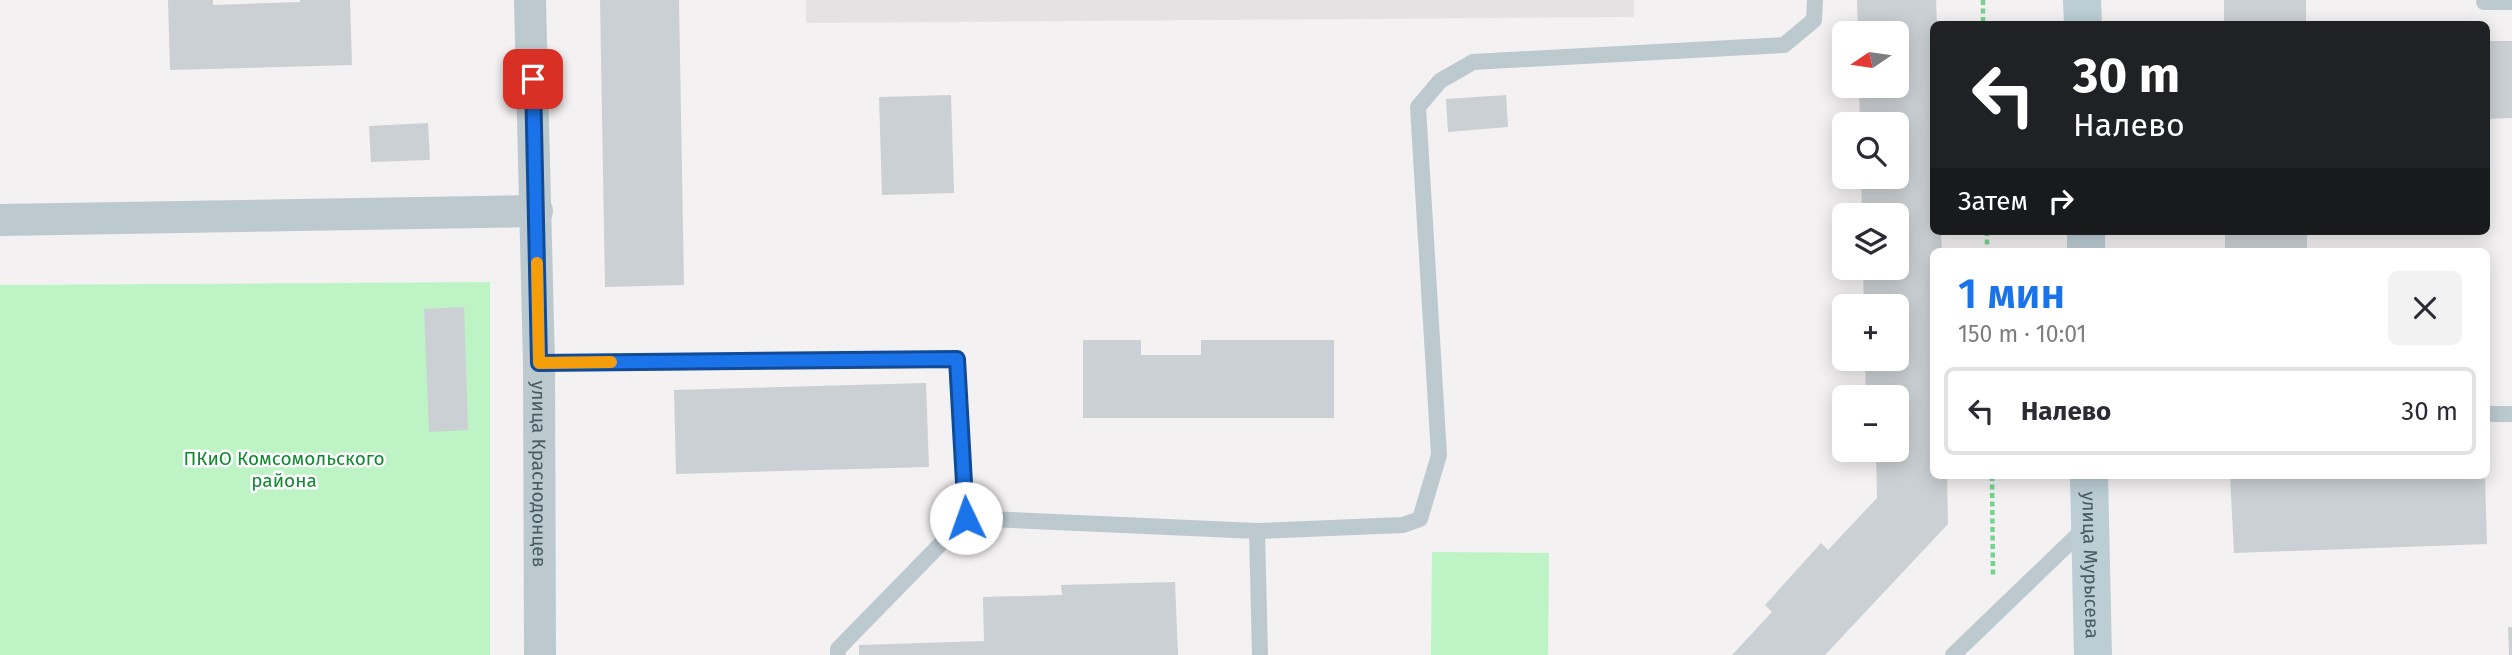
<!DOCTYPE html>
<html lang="ru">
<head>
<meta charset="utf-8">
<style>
  :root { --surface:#fff; --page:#f2f2f3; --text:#2b2b33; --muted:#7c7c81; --line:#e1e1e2; --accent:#1a73e8 }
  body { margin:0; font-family:"Fira Sans",sans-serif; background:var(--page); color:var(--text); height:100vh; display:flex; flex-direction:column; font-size:26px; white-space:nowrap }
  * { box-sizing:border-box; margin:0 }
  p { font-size:23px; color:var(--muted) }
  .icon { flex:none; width:38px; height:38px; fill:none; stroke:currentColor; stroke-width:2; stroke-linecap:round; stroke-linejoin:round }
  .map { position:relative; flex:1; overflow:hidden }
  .drawer { position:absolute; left:1930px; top:248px; width:560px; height:231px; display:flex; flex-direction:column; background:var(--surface); border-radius:10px; box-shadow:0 4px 18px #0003 }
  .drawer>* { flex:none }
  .top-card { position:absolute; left:1930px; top:21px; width:560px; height:214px; border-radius:10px; box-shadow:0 4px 18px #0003; background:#202124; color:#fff; overflow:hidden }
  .needle { width:46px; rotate:257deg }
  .fabs { position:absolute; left:1832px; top:21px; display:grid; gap:14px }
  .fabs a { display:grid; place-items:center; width:77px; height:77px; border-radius:10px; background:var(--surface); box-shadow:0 4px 18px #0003; font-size:35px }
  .pin { position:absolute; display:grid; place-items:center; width:60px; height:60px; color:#fff; margin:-30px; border-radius:14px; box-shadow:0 4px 10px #0006 }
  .me { position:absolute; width:77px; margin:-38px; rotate:357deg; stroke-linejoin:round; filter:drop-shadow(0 0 5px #0008) }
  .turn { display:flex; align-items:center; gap:24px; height:147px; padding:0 28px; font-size:32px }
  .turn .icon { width:91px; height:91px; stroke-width:2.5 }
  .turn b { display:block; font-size:49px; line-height:60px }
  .then { display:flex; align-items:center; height:66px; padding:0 28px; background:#0003; gap:14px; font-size:26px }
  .round { display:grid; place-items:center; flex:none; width:74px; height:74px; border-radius:10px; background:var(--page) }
  .head { display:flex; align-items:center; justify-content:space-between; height:119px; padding:0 28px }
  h1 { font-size:42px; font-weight:600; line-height:52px; color:var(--accent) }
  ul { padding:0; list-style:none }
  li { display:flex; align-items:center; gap:21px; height:88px; margin:0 14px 10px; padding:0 14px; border:4px solid var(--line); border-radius:10px }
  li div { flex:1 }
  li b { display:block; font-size:26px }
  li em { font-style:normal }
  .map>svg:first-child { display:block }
  .education { fill:#e5e2e4 }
  .green { fill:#bef3c6 }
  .building { fill:#cbd0d4 }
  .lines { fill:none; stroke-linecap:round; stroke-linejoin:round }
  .path { stroke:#73d48e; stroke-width:4.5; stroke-dasharray:5 3.5; stroke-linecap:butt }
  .lane { stroke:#bccacf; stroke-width:16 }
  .street { stroke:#bccacf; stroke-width:32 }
  .secondary { stroke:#bccdd4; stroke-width:38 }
  .route-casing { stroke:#114b97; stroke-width:18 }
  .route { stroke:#1a73e8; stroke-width:12 }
  .slow { stroke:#f59e0b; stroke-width:12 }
  .labels { text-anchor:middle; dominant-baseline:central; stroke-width:5; stroke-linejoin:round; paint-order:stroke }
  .park-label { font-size:19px; fill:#118931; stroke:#fff }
  .street-label { font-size:19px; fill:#485a61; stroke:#fff }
</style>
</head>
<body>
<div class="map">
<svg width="2512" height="655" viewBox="0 0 2512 655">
  <rect width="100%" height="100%" fill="#f4f1f2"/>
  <path class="education" d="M806,0h828v17l-828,6z"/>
  <path class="green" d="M490,282v373h-490v-370z
    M1432,552l117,1 -1,102h-117z"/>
  <path class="building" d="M168,0h45v5l87,-3v-2h50l2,65 -182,5z
    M600,0h79l5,285 -79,2z
    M1857,0h79l1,24h-3v207h7l1,21h-8v224h13l1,48 -123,131h-93l40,-43 -7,-7 56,-62 7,7 49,-52 -1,-48h21v-53h-31l-1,-38h32v-53h-33l-1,-38h34v-53h-35l-1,-38h36v-53h-37l-1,-38h38v-53h-39z
    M2224,0h82v24h-82z
    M2487,41h25v77l-25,1z
    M951,95l3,98 -72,2 -3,-98z
    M1506,95l2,32 -60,5 -2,-33z
    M428,123l2,37 -59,2 -2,-36z
    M2225,231h82v21h-82z
    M464,307l4,123 -39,2 -5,-123z
    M1083,340h58v15h60v-15h133v78h-251z
    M926,383l3,84 -253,7 -2,-84z
    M2230,476h255l2,68 -253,9z
    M1175,582l3,73h-319v-10l125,-4 -1,-44 79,-2 -1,-10z
    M2508,627h4v28h-3z"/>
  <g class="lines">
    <path class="path" d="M1983,0v24
      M1987,231v21
      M1992,476l1,101"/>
    <path class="lane" d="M2484,2h28
      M539,363l418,-3 9,158 291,13 3,124
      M2487,414h25
      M1257,531l146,-6 17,-6 19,-64 -21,-348 22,-26 33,-19 311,-17 30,-25 1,-20
      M838,655v-6l128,-131
      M1953,655l132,-127"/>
    <g class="street">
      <path id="s1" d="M530,0l9,363 1,292"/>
      <path d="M0,220l537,-9"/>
    </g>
    <g class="secondary">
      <path d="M2082,0l1,24"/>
      <path d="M2086,231v21"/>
      <path id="s2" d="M2089,476l4,179"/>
    </g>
  </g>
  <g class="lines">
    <g class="route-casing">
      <path id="route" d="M533,79l6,284 418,-4 9,159"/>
    </g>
    <use href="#route" class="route"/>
    <path class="slow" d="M537,263l2,100 72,-1"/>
  </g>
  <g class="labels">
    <g class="park-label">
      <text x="284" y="458">ПКиО Комсомольского<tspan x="284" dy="22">района</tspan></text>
    </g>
    <g class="street-label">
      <text stroke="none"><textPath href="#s1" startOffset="474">улица Краснодонцев</textPath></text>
      <text stroke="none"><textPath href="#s2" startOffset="89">улица Мурысева</textPath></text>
    </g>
  </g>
</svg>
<div class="fabs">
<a><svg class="needle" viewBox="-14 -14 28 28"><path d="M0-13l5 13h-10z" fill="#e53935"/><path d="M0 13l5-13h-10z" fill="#7c7c81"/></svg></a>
<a><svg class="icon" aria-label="search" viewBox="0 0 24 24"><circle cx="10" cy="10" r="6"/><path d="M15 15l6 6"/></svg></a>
<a><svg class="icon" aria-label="layers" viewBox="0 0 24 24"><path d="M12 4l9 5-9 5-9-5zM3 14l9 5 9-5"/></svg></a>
<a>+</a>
<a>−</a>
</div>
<div class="pin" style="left:533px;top:79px;background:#d93025"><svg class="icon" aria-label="arrive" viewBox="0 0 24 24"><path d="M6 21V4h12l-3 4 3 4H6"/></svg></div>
<svg class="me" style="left:966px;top:518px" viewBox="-20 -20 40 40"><circle r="19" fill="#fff"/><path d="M0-13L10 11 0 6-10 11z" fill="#1a73e8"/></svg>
<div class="top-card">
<div class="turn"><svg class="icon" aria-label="left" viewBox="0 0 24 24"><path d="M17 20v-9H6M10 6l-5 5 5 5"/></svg><div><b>30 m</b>Налево</div></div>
<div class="then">Затем<svg class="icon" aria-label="right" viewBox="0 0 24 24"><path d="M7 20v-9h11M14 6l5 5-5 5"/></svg></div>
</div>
<section class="drawer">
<div class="head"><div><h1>1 мин</h1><p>150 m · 10:01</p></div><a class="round"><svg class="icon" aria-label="close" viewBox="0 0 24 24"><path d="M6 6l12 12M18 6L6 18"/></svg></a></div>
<ul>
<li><svg class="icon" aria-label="left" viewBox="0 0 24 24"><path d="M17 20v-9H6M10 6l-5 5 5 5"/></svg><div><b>Налево</b></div><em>30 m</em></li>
</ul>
</section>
</div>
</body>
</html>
